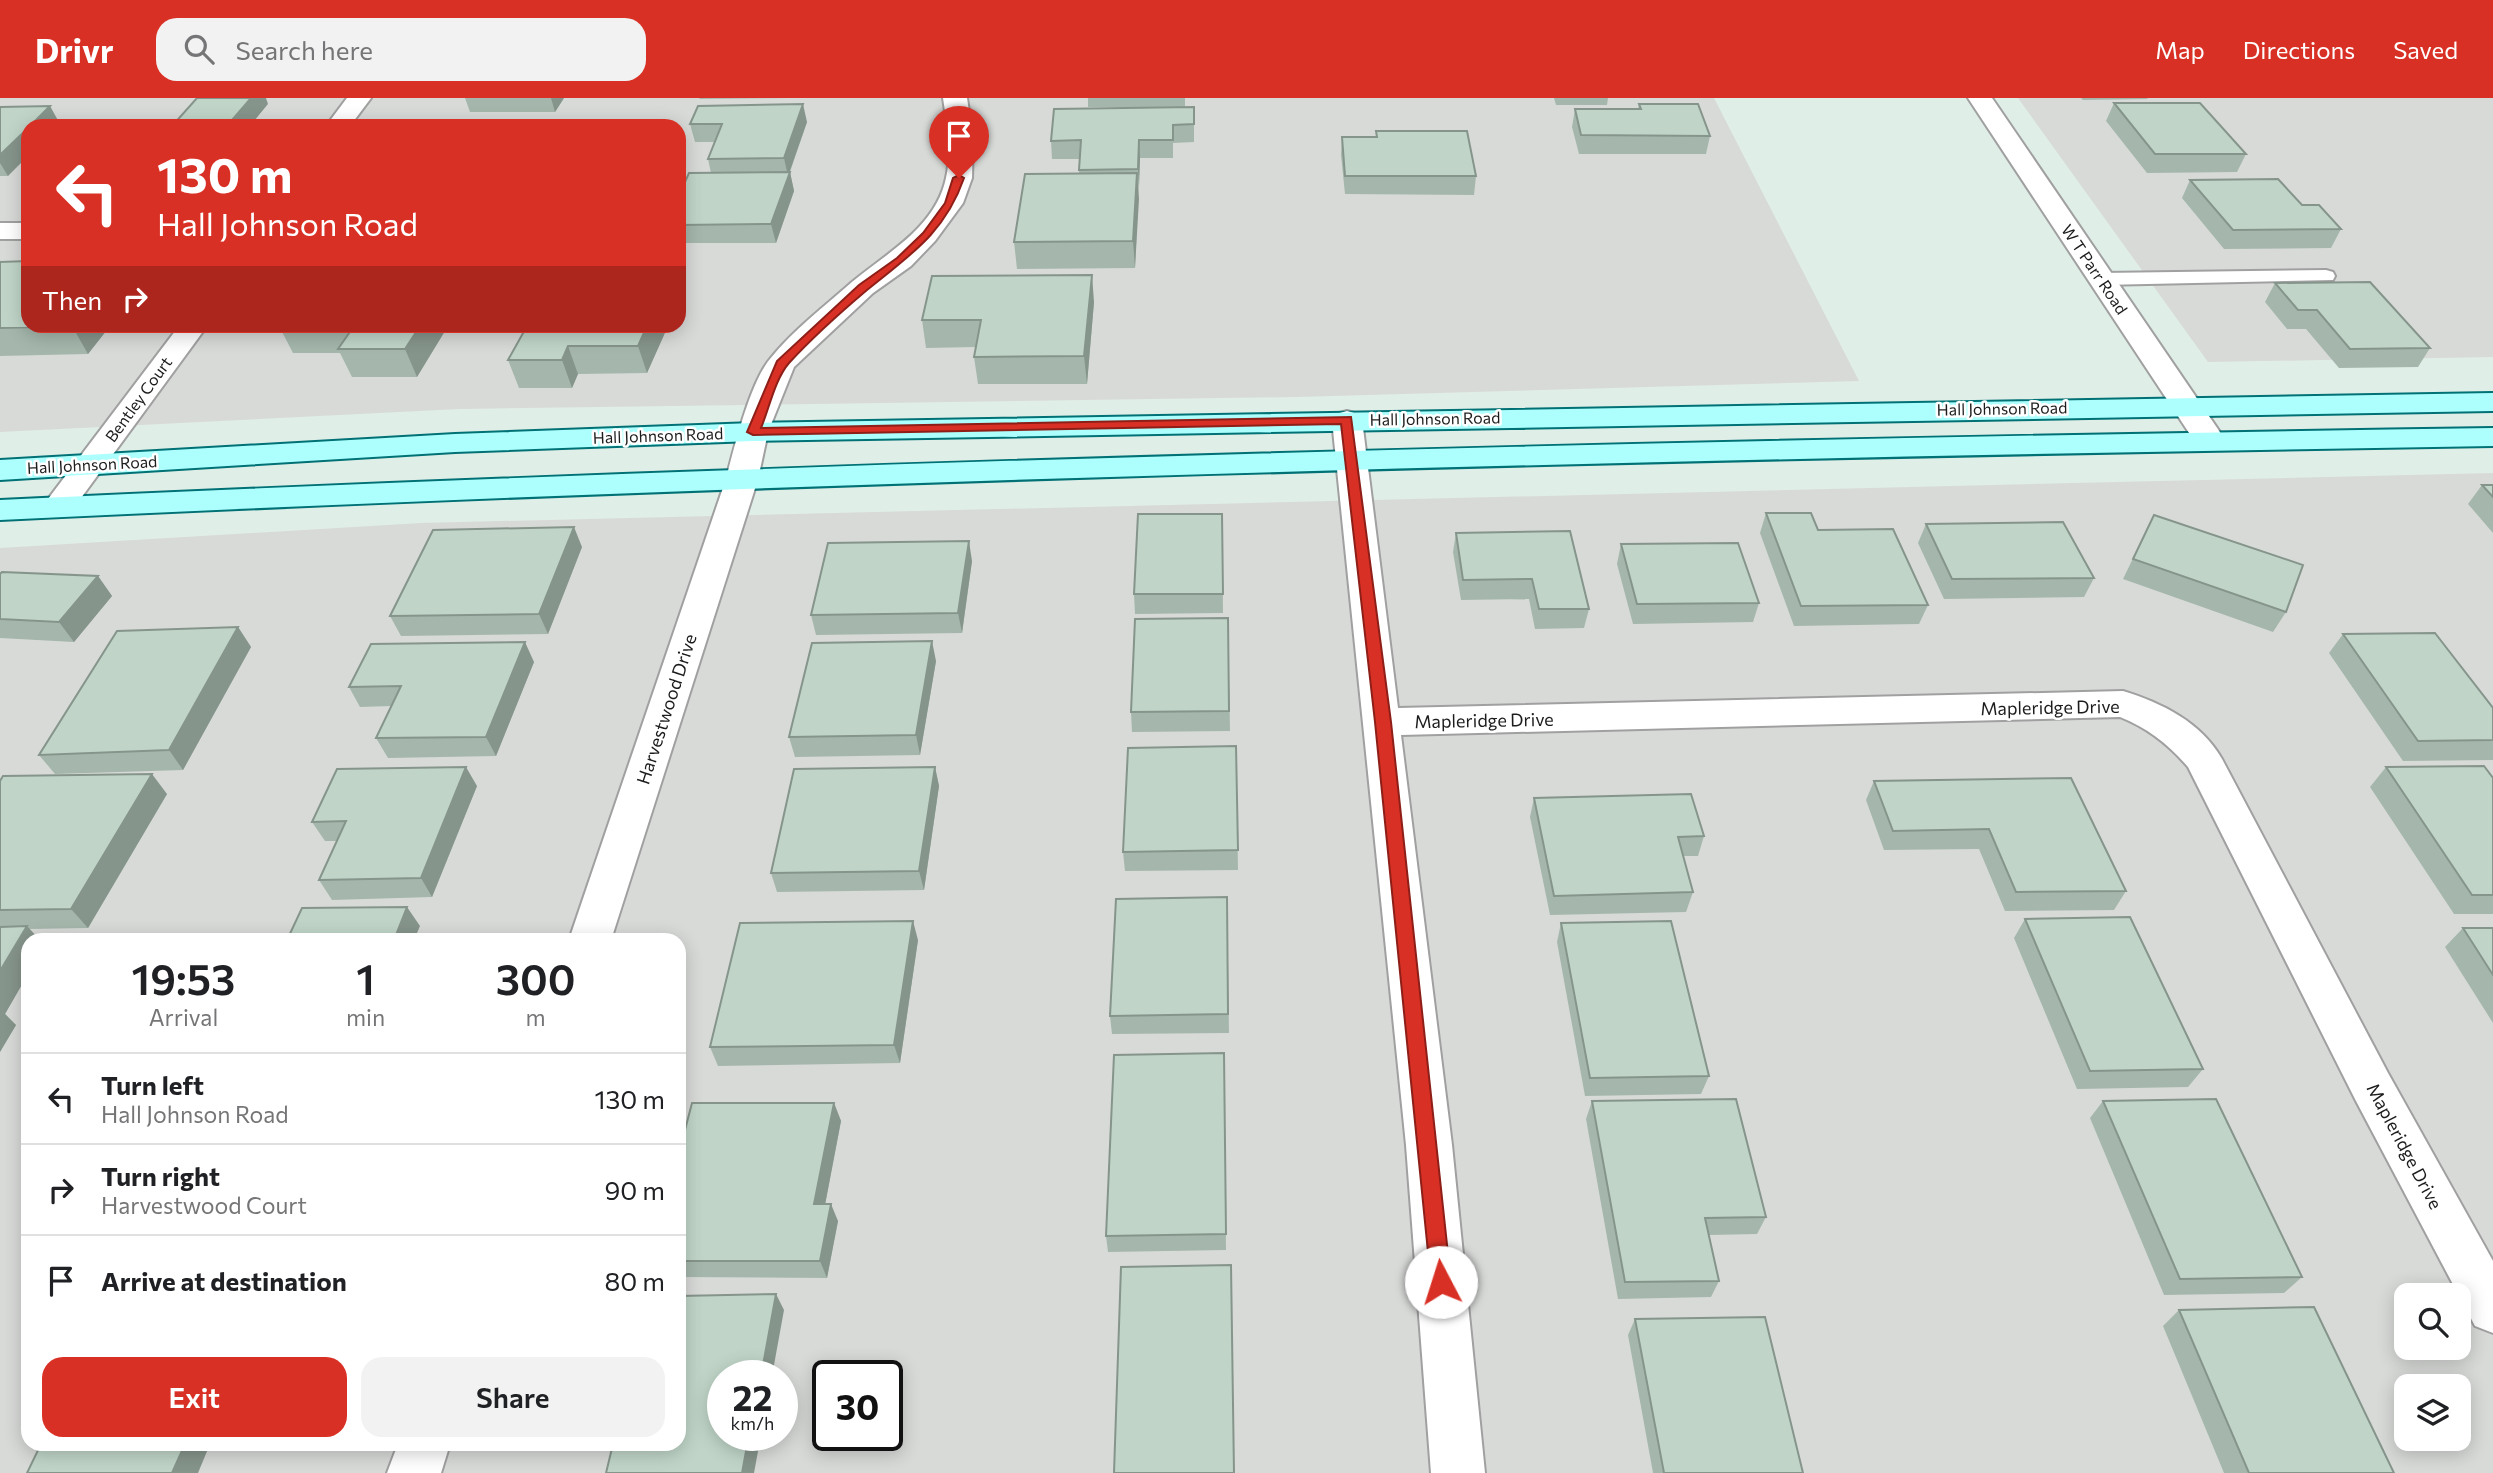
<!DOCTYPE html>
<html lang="en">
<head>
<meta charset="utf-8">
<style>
  :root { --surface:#fff; --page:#f2f2f2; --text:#202124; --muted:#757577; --line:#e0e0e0; --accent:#d93025 }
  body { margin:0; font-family:Commissioner,sans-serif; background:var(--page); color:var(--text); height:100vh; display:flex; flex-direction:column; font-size:26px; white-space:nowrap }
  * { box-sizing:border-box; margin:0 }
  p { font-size:23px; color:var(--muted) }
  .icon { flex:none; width:38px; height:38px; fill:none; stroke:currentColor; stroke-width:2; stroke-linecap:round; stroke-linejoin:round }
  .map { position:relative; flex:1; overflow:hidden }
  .panel { position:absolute; left:21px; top:835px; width:665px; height:518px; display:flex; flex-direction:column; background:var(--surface); border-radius:21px; box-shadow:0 4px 18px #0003 }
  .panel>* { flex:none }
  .banner { position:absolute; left:21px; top:21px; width:665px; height:214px; border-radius:21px; box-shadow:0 4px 18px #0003; background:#d93025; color:#fff; overflow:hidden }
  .fabs { position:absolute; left:2394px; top:1185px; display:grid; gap:14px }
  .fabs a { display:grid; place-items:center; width:77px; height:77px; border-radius:14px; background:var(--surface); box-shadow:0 4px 18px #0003; font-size:35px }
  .speed { position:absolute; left:707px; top:1262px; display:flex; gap:14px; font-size:35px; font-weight:700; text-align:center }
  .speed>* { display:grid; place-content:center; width:91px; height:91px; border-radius:50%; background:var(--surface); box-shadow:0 4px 18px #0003; line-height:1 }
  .speed small { font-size:18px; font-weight:400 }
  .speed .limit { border:4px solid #111; border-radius:10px; background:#fff; color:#111 }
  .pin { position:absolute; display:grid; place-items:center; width:60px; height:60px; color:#fff; margin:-72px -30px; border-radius:50% 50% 50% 0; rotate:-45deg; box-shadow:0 0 7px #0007 }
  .pin .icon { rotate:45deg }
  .me { position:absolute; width:77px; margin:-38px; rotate:355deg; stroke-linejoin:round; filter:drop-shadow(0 0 5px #0008) }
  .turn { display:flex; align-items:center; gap:24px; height:147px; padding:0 21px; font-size:32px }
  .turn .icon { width:91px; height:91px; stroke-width:2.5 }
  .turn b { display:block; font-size:49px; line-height:60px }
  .then { display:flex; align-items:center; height:66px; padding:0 21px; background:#0003; gap:14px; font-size:26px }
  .eta { display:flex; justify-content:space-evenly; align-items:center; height:119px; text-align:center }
  .eta b { font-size:42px; font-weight:600; line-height:49px }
  .primary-button { display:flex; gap:14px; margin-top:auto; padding:14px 21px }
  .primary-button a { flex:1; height:80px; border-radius:21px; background:var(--accent); color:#fff; font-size:28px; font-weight:600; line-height:80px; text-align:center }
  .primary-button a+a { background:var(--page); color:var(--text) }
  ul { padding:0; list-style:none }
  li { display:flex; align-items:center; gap:21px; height:91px; padding:0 21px; border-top:2px solid var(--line) }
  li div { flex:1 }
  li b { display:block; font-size:26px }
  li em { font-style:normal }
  header { display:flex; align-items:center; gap:42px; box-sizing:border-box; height:98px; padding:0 35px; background:var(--accent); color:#fff }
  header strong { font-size:33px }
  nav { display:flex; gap:38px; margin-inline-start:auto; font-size:24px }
  .search { width:490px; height:63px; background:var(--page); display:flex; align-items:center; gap:18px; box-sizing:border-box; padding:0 24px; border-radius:21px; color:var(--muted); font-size:26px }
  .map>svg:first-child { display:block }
  .residential { fill:#d8dad8; fill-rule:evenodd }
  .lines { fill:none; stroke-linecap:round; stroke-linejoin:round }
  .service-casing { stroke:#a0a0a0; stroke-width:4 }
  .minor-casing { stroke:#a0a0a0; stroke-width:4 }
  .secondary-casing { stroke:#007175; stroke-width:4 }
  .service { fill:#fff; fill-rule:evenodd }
  .minor { fill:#fff; fill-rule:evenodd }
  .secondary { fill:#adfffd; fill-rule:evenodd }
  .wall { fill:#a5b7ac }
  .shaded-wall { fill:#86958c }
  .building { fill:#c0d5c8; stroke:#86958c; stroke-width:2 }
  .route { fill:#d93025; stroke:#8d1f18; stroke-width:2 }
  .labels { text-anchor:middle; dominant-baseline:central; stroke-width:5; stroke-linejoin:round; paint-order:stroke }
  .far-street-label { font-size:16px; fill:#1c1c1c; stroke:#fff }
  .street-label { font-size:18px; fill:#1c1c1c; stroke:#fff }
</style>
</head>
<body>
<header>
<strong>Drivr</strong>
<div class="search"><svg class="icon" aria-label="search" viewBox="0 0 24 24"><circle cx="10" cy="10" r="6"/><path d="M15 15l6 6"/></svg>Search here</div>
<nav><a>Map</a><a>Directions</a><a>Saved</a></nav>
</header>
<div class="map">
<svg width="2493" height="1375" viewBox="0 0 2493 1375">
  <rect width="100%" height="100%" fill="#e0eee8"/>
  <path class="residential" d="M0,0h1714l145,283 -562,16 -838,12 -459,23zM28,28h651v200h-651z
    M2018,0h475v259l-285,5z
    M2493,375v1000h-2493v-925l421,-25zM28,842h651v504h-651zM2406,1197h53v53h-53zM723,1278h59v59h-59zM828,1278h59v59h-59zM2406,1288h53v52h-53z"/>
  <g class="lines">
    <g class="service-casing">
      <path id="service" d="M2326,172l7,2 2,4 -2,4 -232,5 -9,-6 9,-6z"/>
    </g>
    <g class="minor-casing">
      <path id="minor" d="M347,0h24l-21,28h-24z
        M943,0h24l6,41 -1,39 -9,25 -28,38 -24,25 -38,27 -79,74 -26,65 -10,47 -147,461h-42l157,-461c8,-31 24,-96 44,-120 22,-28 55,-53 82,-77 35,-29 84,-55 94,-104 6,-26 1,-54 -3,-80z
        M1968,0h24l234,343 -5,7 -11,2 -11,-2z
        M0,125h28v16h-28z
        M179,228h28l-137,187 -11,3 -11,-3 -5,-7 5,-7z
        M1347,313l11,3 4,6 36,288 725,-17c39,12 78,31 99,68l166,314 105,188v72l-18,-7 -119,-225 -168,-334c-19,-22 -40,-39 -68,-50l-719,18 51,410 33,328h-54l-25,-328 -74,-725 4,-6z
        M398,1346h52l-9,29h-54z"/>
    </g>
    <g class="secondary-casing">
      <path id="secondary" d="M2493,295v18l-1740,30 -298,11 -455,28v-20l455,-26 298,-11z
        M2493,330v18c-831,13 -1663,34 -2493,74v-20c830,-39 1662,-60 2493,-72z"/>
    </g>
    <use href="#service" class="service"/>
    <use href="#minor" class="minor"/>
    <use href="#secondary" class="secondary"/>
  </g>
  <path class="wall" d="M465,0h99l-9,14h-85z
    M699,0h92l-91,1z
    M1088,0h97v9h-97z
    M1554,0h54l-1,7h-51z
    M2081,0h67l-1,1 -64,1z
    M2114,5l132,51 -9,18 -90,1 -41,-52z
    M1639,6l71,32 -4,18h-127l-7,-27 3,-18h63z
    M0,9l60,17 -2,2h-30l-20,50h-8z
    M1194,9v35l-21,1v15h-33l-5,110 -118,1 -3,-27 65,-69 1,-14h-28l-1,-18z
    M807,24l-17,50 4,19 -18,52h-97v-48l32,-22 -3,-14 6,-17h-19l-5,-18z
    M1376,33l100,45 -2,19 -129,-1 -4,-39 1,-18h34z
    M2190,82l112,25 39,24 -10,19 -107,1 -42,-51z
    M0,164l110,64 -22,28 -88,2z
    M2275,185l155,65 -12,19 -79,1 -33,-39h-19l-22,-27z
    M1094,204l-7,82h-109l-4,-27 2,-10 -50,1 -4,-28z
    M279,228h169l-31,51h-65l-12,-24h-47z
    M527,228h141l-21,47 -69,1 -6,14h-53l-11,-28z
    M2482,387h11v48l-25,-29z
    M1766,415l52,17 110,75 -9,19 -125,2 -34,-93z
    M1222,416l1,99 -88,1 -1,-20z
    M2154,417l132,97 -13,20 -150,-53z
    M1926,426l168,54 -10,19 -140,2 -26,-56z
    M1456,435l133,76 -5,19 -49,1 -6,-30 -68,1 -8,-48z
    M1621,446l138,59 -6,19 -120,2 -16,-60z
    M582,449l-34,87 -147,2 -11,-20z
    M972,463l-10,72 -146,2 -5,-20z
    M0,476l98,2 14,20 -38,46 -74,-4z
    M1228,520l2,113 -98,1 -1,-20z
    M238,529l13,20 -68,123 -128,4 -16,-19z
    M2343,536l150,74v52l-90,1 -74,-108z
    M936,563l-16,94 -125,2 -6,-20z
    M534,564l-38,94 -108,2 -12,-20 15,-32 -31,1 -11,-20z
    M1236,648l2,124 -113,1 -2,-19z
    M935,669l4,19 -15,104 -147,2 -6,-19z
    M2386,669l107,11v136h-39l-84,-127z
    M2071,680l55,113 -12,19 -109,1 -26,-62 -95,1 -18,-50 8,-19z
    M0,683l167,13 -79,134 -59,1 11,11h-12v34l-23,40 11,11 -16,27z
    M477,688l-45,111 -100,3 -13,-20 18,-39h-12l-13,-19z
    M1534,700l170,38 -6,20h-15l10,36 -7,20 -136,3 -20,-98z
    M1227,799l2,136 -117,1 -2,-18z
    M2025,821l178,150 -15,18 -111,2 -63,-151z
    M1561,825l148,153 -8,18 -116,2 -28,-154z
    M2463,830h30v95l-48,-76z
    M918,842l-18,123 -182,3 -8,-19z
    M1224,955l2,197 -118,2 -2,-16z
    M1592,1003l174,116 -9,17 -48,1 10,46 -8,16 -93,2 -32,-180z
    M2103,1003l199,176 -18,16 -120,2 -74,-177z
    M834,1005l7,18 -16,83 13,17 -11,57 -148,-1v-124z
    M2179,1212l215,163h-170l-61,-147z
    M1635,1221l168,154h-150l-25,-138z"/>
  <path class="shaded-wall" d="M251,0h15l2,6 -18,22h-23z
    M551,0h13l-9,14z
    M803,6l4,18 -19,54 -4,-18z
    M50,8l10,18 -2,2h-28z
    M28,30v28l-20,20 -8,-13v-8z
    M1139,42l1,18 -1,29 -1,-18z
    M790,74l4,19 -18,52 -5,-19z
    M1137,75l2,26 -4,69 -2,-27z
    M679,165l6,21 -6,15z
    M1092,177l2,27 -7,82 -3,-28z
    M72,228h38l-22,28z
    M420,228h28l-31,51 -12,-28z
    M647,228h21l-21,47 -9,-27z
    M568,248l10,28 -6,14 -10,-28z
    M574,429l8,20 -34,87 -9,-20z
    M969,443l3,20 -10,72 -4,-20z
    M98,478l14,20 -38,46 -15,-20z
    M238,529l13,20 -68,123 -14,-20z
    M932,543l4,20 -16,94 -4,-20z
    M525,544l9,20 -38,94 -10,-19z
    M466,669l11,19 -45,111 -11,-19z
    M935,669l4,19 -15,104 -5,-19z
    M152,676l15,20 -79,134 -17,-19z
    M407,809l13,19 -6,14h-20z
    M913,823l5,19 -18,123 -6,-18z
    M27,828l13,14h-12v34l-23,40 11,11 -16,27v-81z
    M834,1005l7,18 -19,100 -8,-17z
    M831,1106l7,17 -11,57 -7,-17z
    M776,1196l8,16 -12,66h-11z
    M749,1337h12l-7,38h-12z
    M185,1346h25l-12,29h-26z"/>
  <path class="building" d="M197,0h54l-24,28h-55z
    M2114,5h86l46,51h-91z
    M803,6l-19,54 -76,1 14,-35h-32l8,-18z
    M1639,6h59l12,32 -129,-1 -6,-26h66z
    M50,8l-20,20h-2v2l-28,27v-48z
    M1194,9v17l-21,1v15h-34l-1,29 -59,1 2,-30 -30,1 3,-32z
    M1376,33h91l9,45h-131l-3,-39h35z
    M790,74l-19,52 -92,1v-30l10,-22z
    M1137,75l-4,68 -119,1 11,-68z
    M2278,81l24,26h17l22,24 -108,1 -43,-50z
    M28,163v65h44l-72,2v-66z
    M1092,177l-8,81 -110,1 7,-37h-59l10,-44z
    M2370,184l60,66 -80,1 -33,-39h-19l-23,-27z
    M279,228h141l-15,23h-67l16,-23z
    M527,228h120l-9,20h-70l-6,14h-54z
    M2482,387h11v12z
    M1766,415h45l7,17 75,-1 35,76 -127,1z
    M1138,416h84l1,80h-89z
    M2154,417l149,50 -17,47 -153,-53z
    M2063,424l31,56 -142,1 -26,-55z
    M574,429l-35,87 -149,2 43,-86z
    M1570,433l19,78h-50l-7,-30 -69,1 -7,-47z
    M969,443l-11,72 -147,2 17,-72z
    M1738,445l21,60 -122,1 -16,-60z
    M2,474l96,4 -39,46 -59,-3v-45z
    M1228,520l1,93 -98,1 4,-93z
    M238,529l-69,123 -130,5 78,-124z
    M2435,535l58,75v32l-75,1 -75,-107z
    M932,543l-16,94 -127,2 23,-94z
    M525,544l-39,95 -110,1 25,-52 -52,1 22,-43z
    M1236,648l2,104 -115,2 5,-104z
    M2484,668l9,12v117h-21l-86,-128z
    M466,669l-45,111 -102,2 27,-59 -34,1 25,-53z
    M935,669l-16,104 -148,2 23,-104z
    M152,676l-81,135 -71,1v-129l3,-5z
    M2071,680l55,113 -110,1 -27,-63 -96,2 -19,-50z
    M1691,696l13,42 -26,1 15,55 -139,4 -20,-98z
    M1227,799l1,117 -118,2 6,-117z
    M407,809l-13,33h-107l15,-32z
    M2130,819l73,152 -113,2 -65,-152z
    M913,823l-19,124 -184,2 30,-124z
    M1671,823l38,155 -119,2 -29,-155z
    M27,828l-27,45v-44z
    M2463,830h30v47z
    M1224,955l2,181 -120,2 8,-181z
    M1736,1001l30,118 -61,1 14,63 -94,1 -33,-181z
    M2216,1001l86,178 -122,2 -77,-178z
    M692,1005h142l-20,101h17l-11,57h-141v-108z
    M1231,1167l3,208h-120l7,-206z
    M776,1196l-15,82h-38v59h26l-7,38h-136l7,-29h66v-148z
    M2314,1209l80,166h-145l-70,-163z
    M1765,1219l38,156h-139l-29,-154z
    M41,1346h144l-13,29h-145z"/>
  <path class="route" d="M959,77l5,3c-19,55 -54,77 -97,112 -26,22 -55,48 -78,73 -14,16 -20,46 -28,65l590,-11 40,305 60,560 -3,7 -7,2 -7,-2 -3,-7 -56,-560 -34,-298 -588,11 -6,-3 30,-71 82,-76 38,-27 26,-25 22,-30 8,-25z"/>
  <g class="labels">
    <g class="far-street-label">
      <text transform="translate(2095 171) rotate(56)">W T Parr Road</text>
      <text transform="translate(138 301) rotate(-54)">Bentley Court</text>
      <text transform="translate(2002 310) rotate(-1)">Hall Johnson Road</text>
      <text transform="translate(1435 320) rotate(-1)">Hall Johnson Road</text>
      <text transform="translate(658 337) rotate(-2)">Hall Johnson Road</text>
      <text transform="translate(92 366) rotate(-3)">Hall Johnson Road</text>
    </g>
    <g class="street-label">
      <text transform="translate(2050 609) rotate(-1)">Mapleridge Drive</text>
      <text transform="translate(666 611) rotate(-72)">Harvestwood Drive</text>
      <text transform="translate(1484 622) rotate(-1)">Mapleridge Drive</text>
      <text transform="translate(2405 1048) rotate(62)">Mapleridge Drive</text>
    </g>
  </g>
</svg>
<div class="fabs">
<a><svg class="icon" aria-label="search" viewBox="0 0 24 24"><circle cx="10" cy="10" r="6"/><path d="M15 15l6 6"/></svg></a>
<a><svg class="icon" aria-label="layers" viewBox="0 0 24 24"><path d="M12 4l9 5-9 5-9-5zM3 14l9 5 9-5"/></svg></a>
</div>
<div class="speed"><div>22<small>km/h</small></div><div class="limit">30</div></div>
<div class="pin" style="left:959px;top:80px;background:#d93025"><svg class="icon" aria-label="arrive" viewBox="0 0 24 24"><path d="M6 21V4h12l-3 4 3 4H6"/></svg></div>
<svg class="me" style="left:1441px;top:1184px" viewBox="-20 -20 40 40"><circle r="19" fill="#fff"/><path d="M0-13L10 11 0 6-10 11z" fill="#d93025"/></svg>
<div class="banner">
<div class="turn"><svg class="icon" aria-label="left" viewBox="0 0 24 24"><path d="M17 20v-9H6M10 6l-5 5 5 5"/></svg><div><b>130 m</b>Hall Johnson Road</div></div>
<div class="then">Then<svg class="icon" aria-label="right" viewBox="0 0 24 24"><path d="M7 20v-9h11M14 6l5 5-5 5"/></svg></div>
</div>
<section class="panel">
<div class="eta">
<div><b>19:53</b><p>Arrival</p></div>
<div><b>1</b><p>min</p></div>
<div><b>300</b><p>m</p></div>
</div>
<ul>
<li><svg class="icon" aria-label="left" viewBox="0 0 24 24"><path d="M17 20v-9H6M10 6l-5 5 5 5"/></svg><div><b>Turn left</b><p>Hall Johnson Road</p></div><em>130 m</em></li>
<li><svg class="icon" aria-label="right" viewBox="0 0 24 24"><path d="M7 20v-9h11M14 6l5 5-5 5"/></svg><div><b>Turn right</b><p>Harvestwood Court</p></div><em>90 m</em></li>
<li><svg class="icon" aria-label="arrive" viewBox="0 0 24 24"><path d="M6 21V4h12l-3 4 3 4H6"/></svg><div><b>Arrive at destination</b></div><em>80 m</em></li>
</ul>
<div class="primary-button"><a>Exit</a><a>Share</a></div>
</section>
</div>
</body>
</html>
